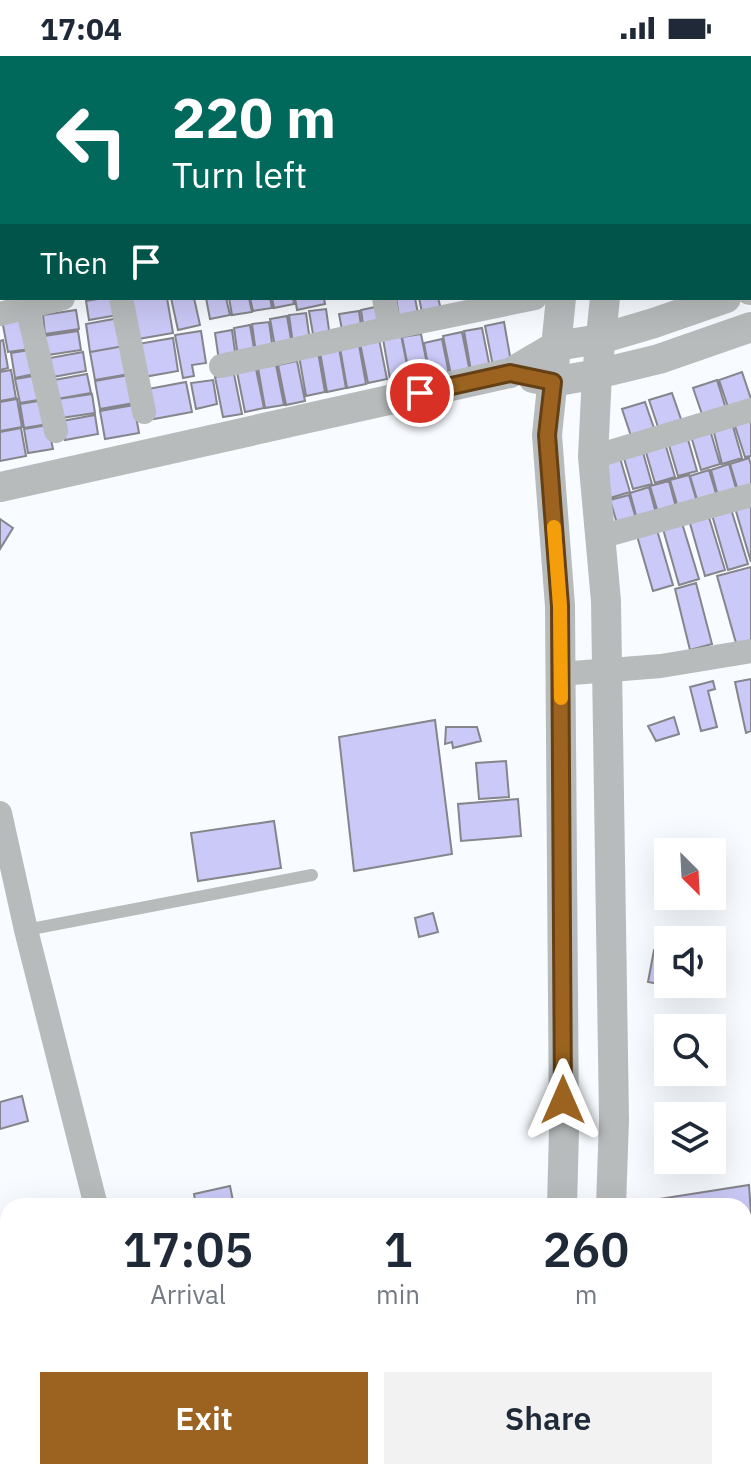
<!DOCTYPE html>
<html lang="en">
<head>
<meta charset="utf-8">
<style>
  :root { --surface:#fff; --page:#f2f2f3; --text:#1f2937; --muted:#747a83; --accent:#9b631f }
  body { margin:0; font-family:"IBM Plex Sans",sans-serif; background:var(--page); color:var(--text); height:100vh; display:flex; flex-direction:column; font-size:30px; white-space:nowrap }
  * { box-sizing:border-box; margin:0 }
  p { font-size:26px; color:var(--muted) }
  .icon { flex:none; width:44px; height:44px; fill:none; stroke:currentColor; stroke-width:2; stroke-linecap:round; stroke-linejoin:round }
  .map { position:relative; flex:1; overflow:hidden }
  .details { position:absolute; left:0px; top:1142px; width:752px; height:282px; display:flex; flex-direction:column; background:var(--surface); border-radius:24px 24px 0 0; box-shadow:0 8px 32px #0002 }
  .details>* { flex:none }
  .guide { position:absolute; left:0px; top:0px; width:752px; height:244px; box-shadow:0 8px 32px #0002; background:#00695c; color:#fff; overflow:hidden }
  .needle { width:52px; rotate:156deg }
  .tools { position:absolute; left:654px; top:782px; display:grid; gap:16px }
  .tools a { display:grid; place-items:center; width:72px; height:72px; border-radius:0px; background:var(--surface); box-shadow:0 8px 32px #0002; font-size:40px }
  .pin { position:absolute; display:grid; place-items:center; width:68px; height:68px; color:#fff; margin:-34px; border:4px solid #fff; border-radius:50%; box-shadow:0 2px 8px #0007 }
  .me { position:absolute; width:88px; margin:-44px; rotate:0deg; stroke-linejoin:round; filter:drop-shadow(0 0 6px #0008) }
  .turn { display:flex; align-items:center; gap:28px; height:168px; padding:0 40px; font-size:36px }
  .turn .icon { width:104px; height:104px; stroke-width:2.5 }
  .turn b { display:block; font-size:56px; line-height:68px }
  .then { display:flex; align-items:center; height:76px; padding:0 40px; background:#0003; gap:16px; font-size:30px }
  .eta { display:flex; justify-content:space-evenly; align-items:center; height:136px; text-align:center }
  .eta b { font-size:48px; font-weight:600; line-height:56px }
  .button { display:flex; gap:16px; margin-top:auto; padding:16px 40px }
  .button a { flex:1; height:92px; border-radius:0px; background:var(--accent); color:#fff; font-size:32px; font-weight:600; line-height:92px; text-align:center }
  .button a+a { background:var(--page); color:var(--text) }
  .status { display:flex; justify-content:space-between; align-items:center; height:56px; padding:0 40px; background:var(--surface); direction:ltr }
  .status svg { height:22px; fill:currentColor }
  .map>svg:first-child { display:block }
  .building { fill:#cbc9f7; stroke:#85858b; stroke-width:2 }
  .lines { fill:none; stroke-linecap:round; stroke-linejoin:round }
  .service { stroke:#b7bbbc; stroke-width:12 }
  .minor { stroke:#b7bbbc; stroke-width:24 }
  .tertiary { stroke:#b7bbbc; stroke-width:30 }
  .route-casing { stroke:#654014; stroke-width:20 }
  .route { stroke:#9b631f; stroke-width:14 }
  .slow { stroke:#f59e0b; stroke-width:14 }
</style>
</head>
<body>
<div class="status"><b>17:04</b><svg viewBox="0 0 49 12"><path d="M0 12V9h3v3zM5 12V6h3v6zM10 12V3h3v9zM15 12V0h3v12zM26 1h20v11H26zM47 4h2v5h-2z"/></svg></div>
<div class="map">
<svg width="751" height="1423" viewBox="0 0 751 1423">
  <rect width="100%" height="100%" fill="#f8fbff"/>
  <path class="building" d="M0,19l2,3v54h-2z
    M104,242h12l2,17 -29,5 -3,-19z
    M167,242l6,35 -35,6 -7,-40z
    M171,242h23l6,27 -22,5z
    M206,242h20l4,17 -20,4z
    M229,242h20l3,14 -20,3z
    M250,242h20l2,10 -19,3z
    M272,242h21l1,6 -20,4z
    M295,242h29l1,6 -28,6z
    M396,242h19l4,21 -19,4z
    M419,242h19l4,15 -19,4z
    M380,250l4,21 -20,4 -3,-21z
    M326,253l4,28 -16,3 -5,-29z
    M76,254l3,19 -34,5 -2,-19z
    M359,255l3,21 -19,3 -4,-21z
    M306,257l4,28 -17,3 -4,-29z
    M24,259l6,34 -22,3 -6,-32z
    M287,260l5,29 -17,2 -5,-28z
    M119,262l5,28 -34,6 -4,-28z
    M269,266l4,28 -17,3 -4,-29z
    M504,266l7,40 -18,4 -8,-40z
    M250,269l5,29 -17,3 -4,-29z
    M482,272l8,40 -19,3 -7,-40z
    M232,274l4,29 -17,2 -4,-28z
    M78,275l3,19 -33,5 -4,-19z
    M201,275l5,32 -14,2 2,11 -11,2 -8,-43z
    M462,276l8,40 -19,3 -8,-39z
    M421,278l8,40 -19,3 -8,-40z
    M401,279l8,40 -19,4 -7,-40z
    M173,282l5,33 -34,6 -6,-33z
    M379,283l8,40 -19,4 -8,-40z
    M442,283l8,40 -19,4 -7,-40z
    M3,284l5,28 -8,2v-29z
    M359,289l7,39 -19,4 -7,-40z
    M124,290l5,28 -34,6 -5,-28z
    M339,292l7,40 -19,4 -7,-40z
    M35,293l4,24 -24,5 -4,-25z
    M83,296l3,19 -33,6 -3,-19z
    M318,296l7,40 -19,4 -7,-40z
    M297,305l8,40 -19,4 -8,-40z
    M276,309l8,40 -19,3 -7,-40z
    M256,313l8,39 -19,4 -8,-40z
    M11,314l5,28 -16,3v-29z
    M742,316l9,27 -21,14 -11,-33z
    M87,318l4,19 -34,6 -3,-19z
    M234,318l8,40 -19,3 -8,-40z
    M40,319l4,24 -24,4 -5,-24z
    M129,319l5,28 -34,6 -5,-28z
    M213,324l4,24 -21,5 -5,-26z
    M717,324l10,32 -23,8 -11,-32z
    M186,326l6,30 -38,7 -6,-30z
    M672,337l11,32 -23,8 -11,-33z
    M92,338l3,19 -34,5 -3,-19z
    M17,343l5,28 -22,4v-29z
    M44,344l4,24 -24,4 -4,-24z
    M645,346l11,32 -23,8 -11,-33z
    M134,349l5,28 -34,6 -5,-28z
    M95,359l3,19 -33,6 -3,-19z
    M751,362v38l-6,1 -11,-34z
    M732,367l10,35 -20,6 -9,-35z
    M48,369l5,24 -25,4 -4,-24z
    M21,372l5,28 -26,5v-29z
    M710,374l10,34 -19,6 -10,-34z
    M687,380l10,35 -19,5 -10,-34z
    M665,387l10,34 -20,6 -10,-34z
    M642,393l10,35 -19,5 -10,-34z
    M620,402l10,34 -20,6 -9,-35z
    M749,402l2,7v26l-12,3 -9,-30z
    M729,408l9,31 -19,5 -8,-30z
    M709,414l9,30 -19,6 -9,-30z
    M689,419l9,30 -19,6 -9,-31z
    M669,425l8,30 -18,5 -9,-30z
    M649,431l8,30 -19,6 -8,-30z
    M629,439l9,30 -19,5 -9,-30z
    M751,447v59l-16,-54z
    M731,453l17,55 -20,6 -16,-55z
    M708,458l17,56 -20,6 -16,-56z
    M0,463l13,9 -13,21z
    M682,467l17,56 -20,6 -16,-56z
    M657,474l16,55 -20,6 -16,-55z
    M751,511v80l-13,3 -21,-74z
    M696,527l16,61 -22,6 -15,-61z
    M751,623v52l-5,2 -11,-51z
    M713,625l2,8 -7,2 9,36 -16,4 -11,-44z
    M674,661l5,17 -23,7 -8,-15z
    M435,664l17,134 -98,17 -15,-134z
    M446,671h31l4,14 -28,7 -1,-6 -7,2z
    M506,705l3,36 -30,2 -3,-36z
    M518,743l3,37 -60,5 -3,-37z
    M274,765l7,47 -83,13 -7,-48z
    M433,857l5,19 -19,5 -4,-19z
    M668,890v24l-3,15 -17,-3 6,-32z
    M22,1040l6,25 -28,8v-27z
    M749,1129l2,29 -7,1v-9h-103l-1,-4z
    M230,1130l4,20h-38l-2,-12z
    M751,1179v23l-7,2v-23z
    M694,1416h36l2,6 -36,1z"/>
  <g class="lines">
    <path class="service" d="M750,60l1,-1
      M26,874l286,-55
      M46,1423l39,-7"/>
    <path class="minor" d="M46,0l1,2
      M138,0v2
      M232,0v2
      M0,83l2,-1
      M0,120l2,10
      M0,154l2,-1
      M25,242l31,133
      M121,242l23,114
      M384,242l6,30
      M0,258l63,-16
      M221,310l169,-38 145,-30
      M593,401l158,-47
      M600,481l151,-42
      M560,618l101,-8 90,-15
      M0,757l26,117 70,276
      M0,1186l8,-2
      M150,1416l2,7"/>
    <path class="tertiary" d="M536,0v2
      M581,0v2
      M750,234h1
      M561,242l-14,137 13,171 4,524 -2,76
      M605,242l-8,76 -4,83 13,144 8,519 -3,86
      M533,322l20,4 44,-8 62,-15 92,-32
      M0,431l510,-114 46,-27 44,-7 54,-16 72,-25
      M558,1423v-7
      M604,1423v-7"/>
  </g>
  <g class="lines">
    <g class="route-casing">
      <path id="route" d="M420,337l90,-20 43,9 -6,53 13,171 3,494"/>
    </g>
    <use href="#route" class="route"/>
    <path class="slow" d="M554,471l6,79 1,92"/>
  </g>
</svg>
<div class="tools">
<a><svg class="needle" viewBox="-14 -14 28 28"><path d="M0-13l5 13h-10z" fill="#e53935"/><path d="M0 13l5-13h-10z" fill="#747a83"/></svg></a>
<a><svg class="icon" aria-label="sound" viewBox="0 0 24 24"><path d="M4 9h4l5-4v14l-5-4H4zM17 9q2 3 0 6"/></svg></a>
<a><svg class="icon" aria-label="search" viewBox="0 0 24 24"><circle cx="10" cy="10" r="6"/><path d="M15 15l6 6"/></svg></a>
<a><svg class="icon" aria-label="layers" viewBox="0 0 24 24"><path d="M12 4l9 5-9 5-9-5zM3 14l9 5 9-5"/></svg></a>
</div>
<div class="pin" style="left:420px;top:337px;background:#d93025"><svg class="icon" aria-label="arrive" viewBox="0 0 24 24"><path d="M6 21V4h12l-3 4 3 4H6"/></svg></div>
<svg class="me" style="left:563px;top:1044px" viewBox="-20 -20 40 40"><path d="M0-17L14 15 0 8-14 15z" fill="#9b631f" stroke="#fff" stroke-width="4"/></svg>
<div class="guide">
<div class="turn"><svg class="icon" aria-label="left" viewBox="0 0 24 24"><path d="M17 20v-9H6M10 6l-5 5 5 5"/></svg><div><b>220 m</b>Turn left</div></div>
<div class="then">Then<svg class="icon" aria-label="arrive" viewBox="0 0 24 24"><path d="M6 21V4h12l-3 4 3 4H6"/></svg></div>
</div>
<section class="details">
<div class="eta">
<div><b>17:05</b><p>Arrival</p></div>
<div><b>1</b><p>min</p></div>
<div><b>260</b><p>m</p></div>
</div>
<div class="button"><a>Exit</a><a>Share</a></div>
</section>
</div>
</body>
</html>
